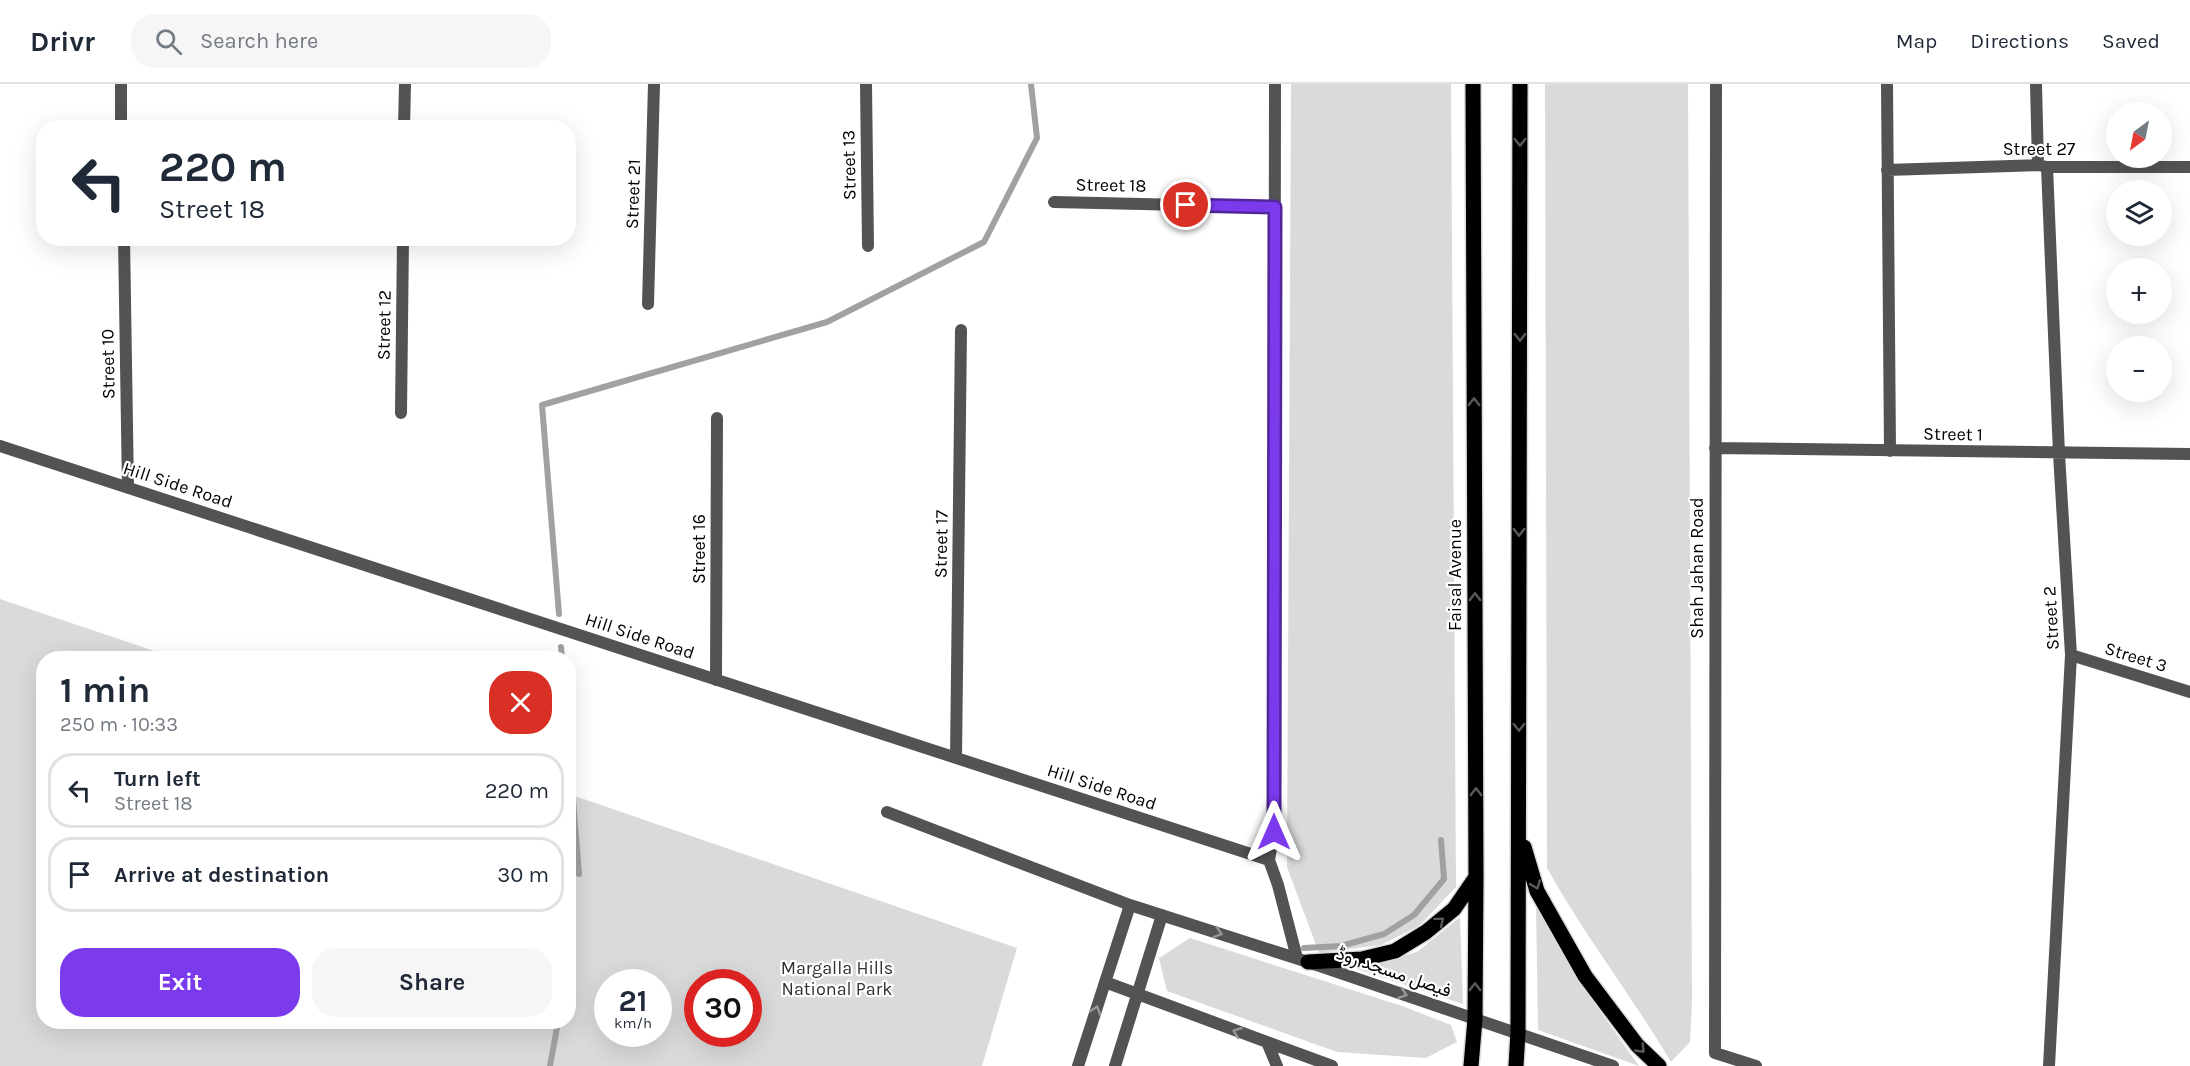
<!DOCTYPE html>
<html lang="en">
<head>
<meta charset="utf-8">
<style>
  :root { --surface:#fff; --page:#f6f6f7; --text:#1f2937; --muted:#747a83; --line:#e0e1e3; --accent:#7c3aed }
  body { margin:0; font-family:Karla,Vazirmatn,sans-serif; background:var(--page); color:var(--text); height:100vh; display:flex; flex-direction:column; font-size:22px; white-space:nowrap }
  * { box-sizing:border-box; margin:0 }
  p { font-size:20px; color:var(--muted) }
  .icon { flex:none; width:33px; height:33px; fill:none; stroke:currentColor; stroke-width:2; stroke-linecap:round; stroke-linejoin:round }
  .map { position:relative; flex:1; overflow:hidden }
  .sheet { position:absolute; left:36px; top:567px; width:540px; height:378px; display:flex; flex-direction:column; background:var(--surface); border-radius:24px; box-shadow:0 6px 24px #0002 }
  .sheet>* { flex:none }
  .banner { position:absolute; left:36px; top:36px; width:540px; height:126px; border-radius:24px; box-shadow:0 6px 24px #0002; background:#fff; color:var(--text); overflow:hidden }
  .needle { width:39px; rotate:212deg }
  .fabs { position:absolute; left:2106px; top:18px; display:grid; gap:12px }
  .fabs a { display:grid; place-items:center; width:66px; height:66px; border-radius:50%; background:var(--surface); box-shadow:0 6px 24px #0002; font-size:30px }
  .speed { position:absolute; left:594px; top:885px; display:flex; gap:12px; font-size:30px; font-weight:700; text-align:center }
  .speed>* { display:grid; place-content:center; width:78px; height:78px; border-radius:50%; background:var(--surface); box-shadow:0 6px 24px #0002; line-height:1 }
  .speed small { font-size:15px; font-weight:400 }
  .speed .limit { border:9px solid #d22; background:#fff; color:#111 }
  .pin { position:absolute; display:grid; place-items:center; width:51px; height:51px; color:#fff; margin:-26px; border:3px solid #fff; border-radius:50%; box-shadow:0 2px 6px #0007 }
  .me { position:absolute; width:66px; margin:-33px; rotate:0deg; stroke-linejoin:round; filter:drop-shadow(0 0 4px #0008) }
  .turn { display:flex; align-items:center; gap:21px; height:126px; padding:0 24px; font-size:27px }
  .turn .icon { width:78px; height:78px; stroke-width:2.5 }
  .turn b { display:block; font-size:42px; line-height:51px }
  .round { display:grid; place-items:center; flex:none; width:63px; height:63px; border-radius:24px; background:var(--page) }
  .overview { display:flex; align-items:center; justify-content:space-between; height:102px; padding:0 24px }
  h1 { font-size:36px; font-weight:700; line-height:45px }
  .action { display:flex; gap:12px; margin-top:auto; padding:12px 24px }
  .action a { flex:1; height:69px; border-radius:24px; background:var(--accent); color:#fff; font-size:24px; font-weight:700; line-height:69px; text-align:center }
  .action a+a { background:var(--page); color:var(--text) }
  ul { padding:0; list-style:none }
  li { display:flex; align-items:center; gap:18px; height:75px; margin:0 12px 9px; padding:0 12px; border:3px solid var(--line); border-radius:24px }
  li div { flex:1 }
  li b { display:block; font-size:22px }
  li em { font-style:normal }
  header { display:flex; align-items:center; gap:36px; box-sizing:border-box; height:84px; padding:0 30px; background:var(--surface); border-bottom:2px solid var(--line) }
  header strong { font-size:28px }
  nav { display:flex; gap:33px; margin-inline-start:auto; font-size:21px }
  .search { width:420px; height:54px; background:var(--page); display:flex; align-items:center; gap:15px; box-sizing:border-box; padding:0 21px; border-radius:24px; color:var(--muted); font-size:22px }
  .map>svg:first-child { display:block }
  .green { fill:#dadada; fill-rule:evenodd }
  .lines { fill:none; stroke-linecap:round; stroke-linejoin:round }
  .stream { stroke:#a1a1a1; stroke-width:6 }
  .primary-casing { stroke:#dbdbdb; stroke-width:18 }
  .street { stroke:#535353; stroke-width:12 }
  .primary { stroke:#000; stroke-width:15 }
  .oneway { stroke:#595959 }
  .oneway2 { stroke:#989898 }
  .route-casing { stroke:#51269a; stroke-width:15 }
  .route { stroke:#7c3aed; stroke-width:10 }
  .labels { text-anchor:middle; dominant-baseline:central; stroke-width:4.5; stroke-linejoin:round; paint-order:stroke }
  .street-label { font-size:18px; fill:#000; stroke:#fff }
  .park-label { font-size:18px; fill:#313131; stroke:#fff }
</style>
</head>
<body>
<header>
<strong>Drivr</strong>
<div class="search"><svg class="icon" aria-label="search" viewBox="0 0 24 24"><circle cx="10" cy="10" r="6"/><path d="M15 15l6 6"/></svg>Search here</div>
<nav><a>Map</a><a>Directions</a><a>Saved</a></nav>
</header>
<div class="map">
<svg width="2190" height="982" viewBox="0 0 2190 982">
  <rect width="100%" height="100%" fill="#fff"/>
  <path class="green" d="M1291,0h160l5,803 -37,39 -38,19 -62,8 -32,-86z
    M1545,0h143l4,917 -2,41 -19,20c-39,-66 -87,-127 -124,-194z
    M0,515l175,59h-131v364h524l1,-228 448,154 -35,118h-982zM608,898h50v52h-50zM698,898h50v52h-50z
    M1536,819l47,84 56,79 -101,-36z
    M1460,833l3,87 -106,-35 60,-17z
    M1190,854l212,68 49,19 6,17 -31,16 -89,-6 -170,-61 -8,-33z"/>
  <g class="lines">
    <path class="stream" d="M559,530l-17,-209 285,-83 157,-80 53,-104 -6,-54
      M561,563l1,11
      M568,653l11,137
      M1304,864l37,-2 43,-12 30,-19 30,-36 -3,-39
      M568,875l4,-19
      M550,982l8,-44"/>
    <g class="primary-casing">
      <path id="primary" d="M1524,763l13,44 48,85 52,69 22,21
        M1308,878l54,-3 33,-8 31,-19 28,-23 22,-32
        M1471,982l4,-47 1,-142 -3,-793
        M1516,982l2,-34 2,-948"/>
    </g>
    <path class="street" d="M121,0v44
      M866,0l2,162
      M1716,0l-1,969 41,13
      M1887,0l3,367
      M2036,0l2,81
      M404,44l1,-44
      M2047,83l12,287 12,201 -22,411
      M1887,86l151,-5 9,2h143
      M1054,118l221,5
      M124,154l4,250
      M648,220l6,-220
      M401,329l2,-175
      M0,362l1269,414
      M1715,364l475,6
      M2071,571l119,37
      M716,596l1,-262
      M956,674l5,-428
      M887,728l243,93 178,57 305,104
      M1269,776l5,-28v-32l1,-716
      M1269,776l9,25 19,73
      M1105,898l227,84
      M1267,958l10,24
      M1078,982l52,-161
      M1115,982l47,-151"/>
    <use href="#primary" class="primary"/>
  </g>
  <defs><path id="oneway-chevron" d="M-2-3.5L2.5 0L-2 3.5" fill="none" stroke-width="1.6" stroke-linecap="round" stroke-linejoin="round" transform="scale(1.5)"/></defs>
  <g class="oneway">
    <use href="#oneway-chevron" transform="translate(1520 58) rotate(90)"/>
    <use href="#oneway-chevron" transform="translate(1520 253) rotate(90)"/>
    <use href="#oneway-chevron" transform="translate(1474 318) rotate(-90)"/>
    <use href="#oneway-chevron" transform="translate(1519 448) rotate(90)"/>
    <use href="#oneway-chevron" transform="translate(1475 513) rotate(-90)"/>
    <use href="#oneway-chevron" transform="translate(1519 643) rotate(90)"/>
    <use href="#oneway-chevron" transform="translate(1476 708) rotate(-90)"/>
    <use href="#oneway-chevron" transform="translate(1536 801) rotate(70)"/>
    <use href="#oneway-chevron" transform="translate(1440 837) rotate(-40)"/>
    <use href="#oneway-chevron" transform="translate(1475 903) rotate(-90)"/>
    <use href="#oneway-chevron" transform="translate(1641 965) rotate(46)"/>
  </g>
  <g class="oneway2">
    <use href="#oneway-chevron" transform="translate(1218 849) rotate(18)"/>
    <use href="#oneway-chevron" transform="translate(1403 910) rotate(19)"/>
    <use href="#oneway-chevron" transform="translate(1096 926) rotate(-72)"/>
    <use href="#oneway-chevron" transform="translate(1237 948) rotate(-160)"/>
  </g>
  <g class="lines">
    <g class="route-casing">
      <path id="route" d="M1186,121l89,2 -1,625"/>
    </g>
    <use href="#route" class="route"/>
  </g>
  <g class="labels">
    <g class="street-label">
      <text x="2039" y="65">Street 27</text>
      <text transform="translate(849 81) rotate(-91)">Street 13</text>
      <text transform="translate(1111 101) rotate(1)">Street 18</text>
      <text transform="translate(633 110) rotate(-88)">Street 21</text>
      <text transform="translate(384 241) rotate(-89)">Street 12</text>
      <text transform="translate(108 280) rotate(-91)">Street 10</text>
      <text transform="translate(1953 350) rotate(1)">Street 1</text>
      <text transform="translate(178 401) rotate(18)">Hill Side Road</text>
      <text transform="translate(941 460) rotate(-89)">Street 17</text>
      <text transform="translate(699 465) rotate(-90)">Street 16</text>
      <text transform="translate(1697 484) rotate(-90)">Shah Jahan Road</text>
      <text transform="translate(1455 491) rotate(-90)">Faisal Avenue</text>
      <text transform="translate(2051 534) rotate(-93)">Street 2</text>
      <text transform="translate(640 552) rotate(18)">Hill Side Road</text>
      <text transform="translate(2136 573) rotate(17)">Street 3</text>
      <text transform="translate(1102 703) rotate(18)">Hill Side Road</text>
      <text transform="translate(1394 888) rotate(19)">فیصل مسجد روڈ</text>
    </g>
    <g class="park-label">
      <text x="837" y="884">Margalla Hills<tspan x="837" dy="21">National Park</tspan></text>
    </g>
  </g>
</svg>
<div class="fabs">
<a><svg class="needle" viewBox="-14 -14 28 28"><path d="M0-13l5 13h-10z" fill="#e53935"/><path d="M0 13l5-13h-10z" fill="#747a83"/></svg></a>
<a><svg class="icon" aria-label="layers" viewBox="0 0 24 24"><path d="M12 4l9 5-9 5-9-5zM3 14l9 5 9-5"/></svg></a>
<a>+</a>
<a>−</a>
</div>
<div class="speed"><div>21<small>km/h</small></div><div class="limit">30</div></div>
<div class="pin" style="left:1186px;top:121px;background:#d93025"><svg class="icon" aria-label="arrive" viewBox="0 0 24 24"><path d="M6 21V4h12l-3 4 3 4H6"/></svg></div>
<svg class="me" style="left:1274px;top:748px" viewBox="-20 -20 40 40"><path d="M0-17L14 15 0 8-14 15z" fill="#7c3aed" stroke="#fff" stroke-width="4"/></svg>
<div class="banner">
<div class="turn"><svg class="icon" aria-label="left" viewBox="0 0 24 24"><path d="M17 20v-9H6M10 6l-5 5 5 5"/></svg><div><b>220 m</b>Street 18</div></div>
</div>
<section class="sheet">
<div class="overview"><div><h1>1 min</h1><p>250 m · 10:33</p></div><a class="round" style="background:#d93025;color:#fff"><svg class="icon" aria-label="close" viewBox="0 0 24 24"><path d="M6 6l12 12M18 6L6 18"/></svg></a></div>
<ul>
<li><svg class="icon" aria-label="left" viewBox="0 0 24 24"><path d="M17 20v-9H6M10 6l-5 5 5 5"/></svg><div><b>Turn left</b><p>Street 18</p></div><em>220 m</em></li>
<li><svg class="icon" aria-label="arrive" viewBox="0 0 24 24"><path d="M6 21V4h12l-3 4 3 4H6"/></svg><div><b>Arrive at destination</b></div><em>30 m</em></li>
</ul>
<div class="action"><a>Exit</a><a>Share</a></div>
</section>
</div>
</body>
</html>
